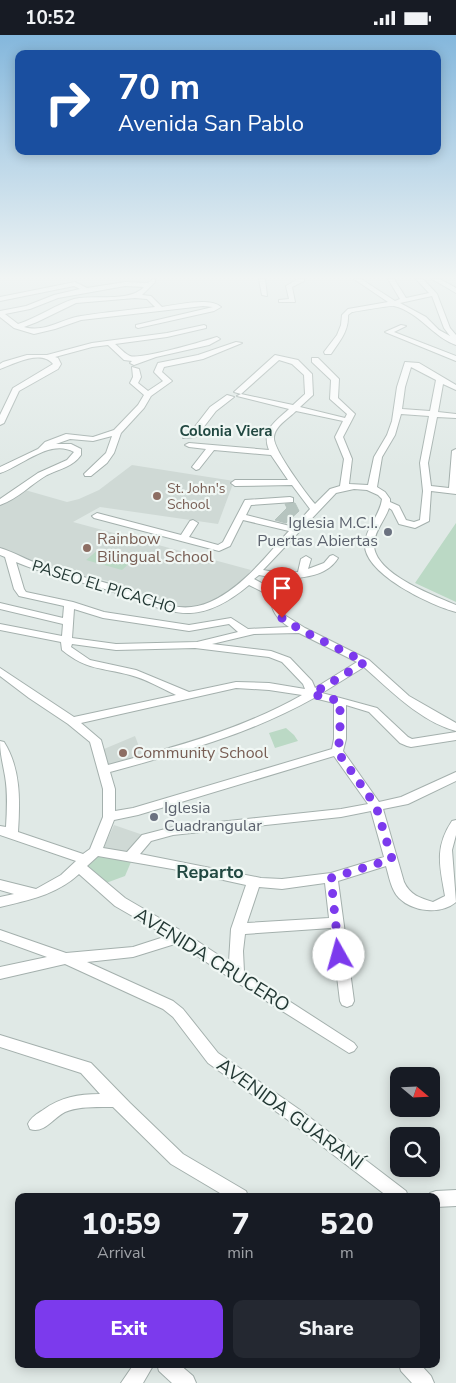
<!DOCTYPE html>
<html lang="en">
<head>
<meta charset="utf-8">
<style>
  :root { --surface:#171b24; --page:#242831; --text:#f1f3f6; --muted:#9ea1a6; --accent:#7c3aed }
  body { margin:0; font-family:"Nunito Sans",sans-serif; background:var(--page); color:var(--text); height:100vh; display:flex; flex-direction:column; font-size:19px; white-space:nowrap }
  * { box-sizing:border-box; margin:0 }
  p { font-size:16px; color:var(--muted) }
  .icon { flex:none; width:28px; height:28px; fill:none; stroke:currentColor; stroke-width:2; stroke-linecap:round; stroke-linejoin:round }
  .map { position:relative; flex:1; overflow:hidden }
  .sheet { position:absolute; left:15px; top:1158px; width:425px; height:175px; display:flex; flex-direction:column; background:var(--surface); border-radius:10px; box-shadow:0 2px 12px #0003 }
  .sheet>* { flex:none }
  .hud { position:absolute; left:15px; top:15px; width:426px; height:105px; border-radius:10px; box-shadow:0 2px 12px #0003; background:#1a4fa0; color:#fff; overflow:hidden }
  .needle { width:32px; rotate:109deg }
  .tools { position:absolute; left:390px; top:1032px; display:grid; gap:10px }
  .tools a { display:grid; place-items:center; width:50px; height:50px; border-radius:10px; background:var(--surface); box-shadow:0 2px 12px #0003; font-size:25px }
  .pin { position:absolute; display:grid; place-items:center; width:42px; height:42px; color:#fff; margin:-51px -21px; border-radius:50% 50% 50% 0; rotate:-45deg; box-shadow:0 0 5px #0007 }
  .pin .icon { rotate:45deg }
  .me { position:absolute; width:55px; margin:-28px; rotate:353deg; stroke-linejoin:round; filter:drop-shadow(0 0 4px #0008) }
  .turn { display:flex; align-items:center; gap:18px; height:105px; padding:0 20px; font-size:22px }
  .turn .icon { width:65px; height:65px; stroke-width:2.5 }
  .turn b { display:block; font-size:35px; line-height:42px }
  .eta { display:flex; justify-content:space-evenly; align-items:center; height:85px; text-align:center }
  .eta b { font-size:30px; font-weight:800; line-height:35px }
  .cta { display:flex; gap:10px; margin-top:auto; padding:10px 20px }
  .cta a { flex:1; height:58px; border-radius:10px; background:var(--accent); color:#fff; font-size:20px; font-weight:800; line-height:58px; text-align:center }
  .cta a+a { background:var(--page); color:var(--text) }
  .status { display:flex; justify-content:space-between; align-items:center; height:35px; padding:0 25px; background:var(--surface); direction:ltr }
  .status svg { height:14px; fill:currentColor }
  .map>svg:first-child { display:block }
  .built { fill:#cfd9d5 }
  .green { fill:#bbd9c5 }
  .building { fill:#b6c4bf; stroke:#b4c2bd }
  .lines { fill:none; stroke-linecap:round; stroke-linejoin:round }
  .minor-casing { stroke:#a4b0ad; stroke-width:2 }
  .minor { fill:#fff; fill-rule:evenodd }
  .route { stroke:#7c3aed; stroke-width:9; stroke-dasharray:0 16.2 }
  .education-dot { fill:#8d6e63; stroke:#f0f7f4; stroke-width:2 }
  .worship-dot { fill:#6b7280; stroke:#f0f7f4; stroke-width:2 }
  .labels { text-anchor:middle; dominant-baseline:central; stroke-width:4.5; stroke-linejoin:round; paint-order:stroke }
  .far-education-label { font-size:14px; fill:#785e54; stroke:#f0f7f4; text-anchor:start }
  .far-neighbourhood-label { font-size:15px; font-weight:bold; fill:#214841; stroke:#f0f7f4 }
  .worship-label { font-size:16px; fill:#5b616d; stroke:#f0f7f4; text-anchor:end }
  .education-label { font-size:16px; fill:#785e54; stroke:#f0f7f4; text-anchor:start }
  .street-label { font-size:16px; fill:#233834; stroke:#f0f7f4 }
  .neighbourhood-label { font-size:18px; font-weight:bold; fill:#214841; stroke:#f0f7f4 }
  .near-street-label { font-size:19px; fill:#233834; stroke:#f0f7f4 }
</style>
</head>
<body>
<div class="status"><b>10:52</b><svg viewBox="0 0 49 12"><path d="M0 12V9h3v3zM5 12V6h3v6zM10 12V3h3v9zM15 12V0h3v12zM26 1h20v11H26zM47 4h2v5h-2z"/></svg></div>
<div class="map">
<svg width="456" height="1348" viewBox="0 0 456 1348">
  <rect width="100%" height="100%" fill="#e0e9e6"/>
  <path class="built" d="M132,430l102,16 -16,43 -118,-17 -27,15 178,48 -11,14 -23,16 -20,8 -27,-2 -57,-24 -64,-14 -49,-21v-43l25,-14 42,12 12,-3 20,-9z
    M135,701l8,21 -35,10 -4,-18z
    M114,790l32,11 -18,18 -25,-5z"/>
  <path class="green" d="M456,488v79l-41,-19z
    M99,514l35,10 -12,11 -36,-10z
    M286,693l8,7 4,6 -23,7 -6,-15z
    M97,819l34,8 -6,14 -19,7 -22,-16z"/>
  <path class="building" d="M295,468l4,8 -13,12 -11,-3 12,-12 -2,-4z"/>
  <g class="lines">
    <g class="minor-casing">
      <path id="minor" d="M153,244l2,1v2l-13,13 9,1 11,11c14,-2 48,-10 59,0l-7,4 -76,17 -2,-1v-2l77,-18 -10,-1 -122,14 -26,9 -21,5 -20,-6 -14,-11v-6l26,-5 28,-11 26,-6 -6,-3 -74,15v-4l75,-15 12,6 38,-6 23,1zM125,251l19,1c-15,16 -50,7 -70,12 -17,5 -37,19 -56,25l-13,-10 25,-5 28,-11zM135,263l12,1 8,8c-25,3 -50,5 -74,9 -20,3 -36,17 -57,11l13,-5 39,-19z
        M259,244h6l2,17 -5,-1z
        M298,244h6v2l-12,6 3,15h-16v-2l10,-1 -3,-13z
        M354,244h7l34,22 5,-2 -12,-20h6l12,19 23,-5 -13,-14h7l14,15 13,34 6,7v10c-23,-8 -37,-33 -62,-39 -3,-1 -35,5 -42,6l-4,3c1,16 -9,27 -17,39h-6l-1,-2 13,-17 4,-10 1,-10 6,-6 40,-7zM432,261l12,32 6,8 -11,-6 -13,-13 -26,-14z
        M432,244h8l16,9v5z
        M204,290l2,1v2l-39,9 -52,7c5,4 10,10 15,12 10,4 74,-15 87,-19l3,2 -11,6 -53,12 -22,8 -4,-2 2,-2 -8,-1 -16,-15 -16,2 -37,10 3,1 3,6 -3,5 -39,22 -15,32 -4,2v-10l13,-27 40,-24c-12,-15 -39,0 -53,5v-5l3,-2 24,-7h20l45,-12 75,-10z
        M401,290l5,1 -12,6 62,24v5l-71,-29z
        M236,307l6,1 -39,16 -39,8 -2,5 10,9 -21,15 -7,12 -23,25 -7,20 -7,10 -16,13h-6l-1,-2 22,-21 6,-17 -19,5 -23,-2 -14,5h15l10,5v6c-8,12 -22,14 -34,20 -16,9 -29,24 -47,30v-6l38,-26 29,-13 7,-8c-24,-14 -52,14 -74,21v-6l38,-18 7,-7 21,-8 27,3 21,-7 24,-25 6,-10 -14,-12 3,-6 -1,-10 7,2 2,8 -3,6 10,8 15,-10 -9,-9 4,-9 40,-8z
        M275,320l23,5 14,14 1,21 -13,12 45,11 2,-4 -17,-15 1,-19 -19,-18v-4h6l21,21 -1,19 17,16 -12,23 9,22 -3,25 19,1 6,-28 13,-22 5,-14 5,-34 8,-25 14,1 37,22v5l-13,-6 -5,28 18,2v4l-19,-1 -9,46 3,23 18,2 3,-37 4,-2v45l-25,-3 -2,30 -14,7 -16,-4 -7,-14 -3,-2c-4,12 -14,22 -15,35 -2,30 59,52 82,62v7c-24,-6 -95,-39 -91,-70 2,-15 15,-27 17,-43l-4,-4 -11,-5 -13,-1 -18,4 -73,77 18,3 17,-1 3,-13 5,-3 5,3 -3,10 16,-6 6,-7 3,-1 5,3c-14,24 -56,22 -79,17l-5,4 24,13 4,19 4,5 19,12 64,32 40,36 47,27v8c-35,-9 -66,-41 -92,-64l-42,26 55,15 31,29 4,2 44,-7v8l-45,7 -4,-1 -7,-3 -31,-31 -23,-7v34l-3,12 36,51 22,-5 55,-25v9l-48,23 -25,5 21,73c6,13 16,16 29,20l12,-6c-5,-29 -11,-48 7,-75l4,-1v15l-4,15 4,52c-15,13 -43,10 -57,-4 -8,-8 -10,-22 -13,-32l-48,15 16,120 -2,4 -5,2 -5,-2 -2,-4 -9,-73 -86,6 -2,17 1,21 110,71 3,4 -3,4 -5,2 -116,-73 -55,-37 -45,14 -46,5 86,39 10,8 35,44 82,57 106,81 2,5h-21l-99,-76 -80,-57 -35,-46 -10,-8 -98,-45 -65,15v-12l47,-10 -47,-17v-10l66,23 67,-6 34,-11 -52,-30 -36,-32c-23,21 -50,26 -79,33v-10l14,-3 -14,-4v-10l36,9 25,-14 15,-14 -76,-26v-9l6,1c1,-17 2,-34 -1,-51 -2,-12 -5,-22 -5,-35l4,1c17,27 16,59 14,90l65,22 7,-5 13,-32v-28l-13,-47 -22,-18 -39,-26 -29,-22v-8l74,49 102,-22c-15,-7 -30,-16 -46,-20 -29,-8 -42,-4 -68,-25l-1,-8 -61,-12v-6l62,12 1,-12 -63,-15v-6l63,15 1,-12 -45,-10 -5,-7 -9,-32 -5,-2v-7c14,4 28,13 42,17 24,9 50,13 74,21 31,11 61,31 94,16 32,-14 56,-46 79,-71l-46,-11 -13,26 -11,5 -125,-33 -2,-2 5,-3 84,22 9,-14 3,-1 5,3 -9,14 29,8 5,-3 22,-42 45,-3 3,1v4l-42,3 -5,10 48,12 16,-18 -18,-24 -57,1 -4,-3 4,-3h53l-17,-25 -57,-5 -15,19 -3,1 -4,-3 14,-18 -17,-2 -4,-2 4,-2 80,7c-8,-20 6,-28 20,-41l-52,-13 4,-2 52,11 12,-11 -1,-19 -12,-11 -13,-4 -38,34 -7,-2zM411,332l25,13 -6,31 -28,-2 3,-22zM296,376l47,10 -8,16 9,22 -4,27 -10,3 -15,15c-8,-9 -43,-56 -41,-67 1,-11 15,-19 22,-26zM401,379l28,2 -9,47 3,28 -3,29 -6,2 -8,-2 -7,-14 -9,-4v-3l-5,-7 -8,-5 5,-30 13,-22zM16,527c30,13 61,18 92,28 60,20 85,42 141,-5l20,10c3,16 7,23 20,32l-41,2 -17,-11 -42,7 -85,-13 -31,-10 -47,-10 -2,-3zM74,574l29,9 86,13 40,-7 9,8 -41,10 -81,2 -44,-6zM299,598l58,29 -42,26 -3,-7 -22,-23 -19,-7 -59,-7 42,-10zM72,609l44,6 79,-2 74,9 13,5 21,22 2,5 -36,-6 -33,-1 -47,10 -53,-22 -46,-10 -19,-13zM236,653l33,2 33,5c-60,34 -127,52 -194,70l-7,-25 -20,-17zM314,663l20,5v36l-2,10 -199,59 -18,3v-22l-5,-17c70,-19 140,-38 204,-74zM334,721l34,48 -27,5 -168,18 -31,8 -15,17 -24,-4 11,-28 24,-5zM371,776l13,46 -53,16 -49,6 -21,-1 -121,-24 11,-13 22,-6 168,-18zM98,821l80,14 68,15 -15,44 -2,33 -44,-29 -60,-35 -38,-32zM325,848l4,35 -82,5 12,-36 23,2z
        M227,360l7,2 -18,14 -20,26 -13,1v-4l7,-1 20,-26z
        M0,1000l91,28 39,40 53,51 63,37 2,5h-23l-54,-32 -58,-57c-15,0 -34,-1 -48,5 -12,6 -21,22 -35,17l-2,-5c3,-7 9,-10 15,-14 18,-13 35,-16 57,-16l-19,-21 -81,-26z
        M456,1155v16l-20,1v-11h-7l1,-3 6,-2z
        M134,1329h20l-11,19h-22z
        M157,1329h22l14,12 3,7h-24l-13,-12z
        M399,1329h21l11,12 3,7h-22l-11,-12z"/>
    </g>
    <use href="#minor" class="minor"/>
  </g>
  <linearGradient id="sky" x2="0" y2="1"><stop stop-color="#84b7dc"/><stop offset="0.56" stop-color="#f1f5f4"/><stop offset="1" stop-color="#f1f5f4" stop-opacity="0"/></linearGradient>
  <rect width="456" height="433" fill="url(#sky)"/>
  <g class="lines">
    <path class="route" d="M282,583l19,12 64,32 -53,32 28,7v38l-3,12 39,55 16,53 -61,19 8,77"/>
  </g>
  <g class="education-dot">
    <circle cx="157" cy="461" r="5"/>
    <circle cx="87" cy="513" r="5"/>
    <circle cx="123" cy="718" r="5"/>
  </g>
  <g class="worship-dot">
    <circle cx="388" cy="497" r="5"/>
    <circle cx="154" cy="782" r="5"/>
  </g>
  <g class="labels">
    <g class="far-education-label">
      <text x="167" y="453">St. John's<tspan x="167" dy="16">School</tspan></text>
    </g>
    <g class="far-neighbourhood-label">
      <text x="226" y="396">Colonia Viera</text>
    </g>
    <g class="worship-label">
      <text x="378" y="488">Iglesia M.C.I.<tspan x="378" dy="18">Puertas Abiertas</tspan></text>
      <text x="164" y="773" text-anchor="start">Iglesia<tspan x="164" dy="18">Cuadrangular</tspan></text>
    </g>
    <g class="education-label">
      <text x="97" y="504">Rainbow<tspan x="97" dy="18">Bilingual School</tspan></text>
      <text x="133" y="718">Community School</text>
    </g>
    <g class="street-label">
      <text transform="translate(104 552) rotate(17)">PASEO EL PICACHO</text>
    </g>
    <g class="neighbourhood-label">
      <text x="210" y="837">Reparto</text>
    </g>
    <g class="near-street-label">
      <text transform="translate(212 925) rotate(32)">AVENIDA CRUCERO</text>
      <text transform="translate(290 1079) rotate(36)">AVENIDA GUARANÍ</text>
    </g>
  </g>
</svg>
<div class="tools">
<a><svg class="needle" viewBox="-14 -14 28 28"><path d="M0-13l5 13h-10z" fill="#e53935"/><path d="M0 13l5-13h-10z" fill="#9ea1a6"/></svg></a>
<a><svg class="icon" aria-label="search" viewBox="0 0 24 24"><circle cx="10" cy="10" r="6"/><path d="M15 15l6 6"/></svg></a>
</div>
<div class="pin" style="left:282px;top:583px;background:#d93025"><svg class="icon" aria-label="arrive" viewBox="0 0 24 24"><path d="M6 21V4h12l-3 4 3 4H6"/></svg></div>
<svg class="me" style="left:339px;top:920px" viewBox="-20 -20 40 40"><circle r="19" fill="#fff"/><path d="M0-13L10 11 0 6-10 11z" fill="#7c3aed"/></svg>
<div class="hud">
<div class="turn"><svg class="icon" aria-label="right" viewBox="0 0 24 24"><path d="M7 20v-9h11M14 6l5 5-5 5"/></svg><div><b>70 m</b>Avenida San Pablo</div></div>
</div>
<section class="sheet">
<div class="eta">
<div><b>10:59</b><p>Arrival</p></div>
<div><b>7</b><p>min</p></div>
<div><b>520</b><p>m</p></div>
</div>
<div class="cta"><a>Exit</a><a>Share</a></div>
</section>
</div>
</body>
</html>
